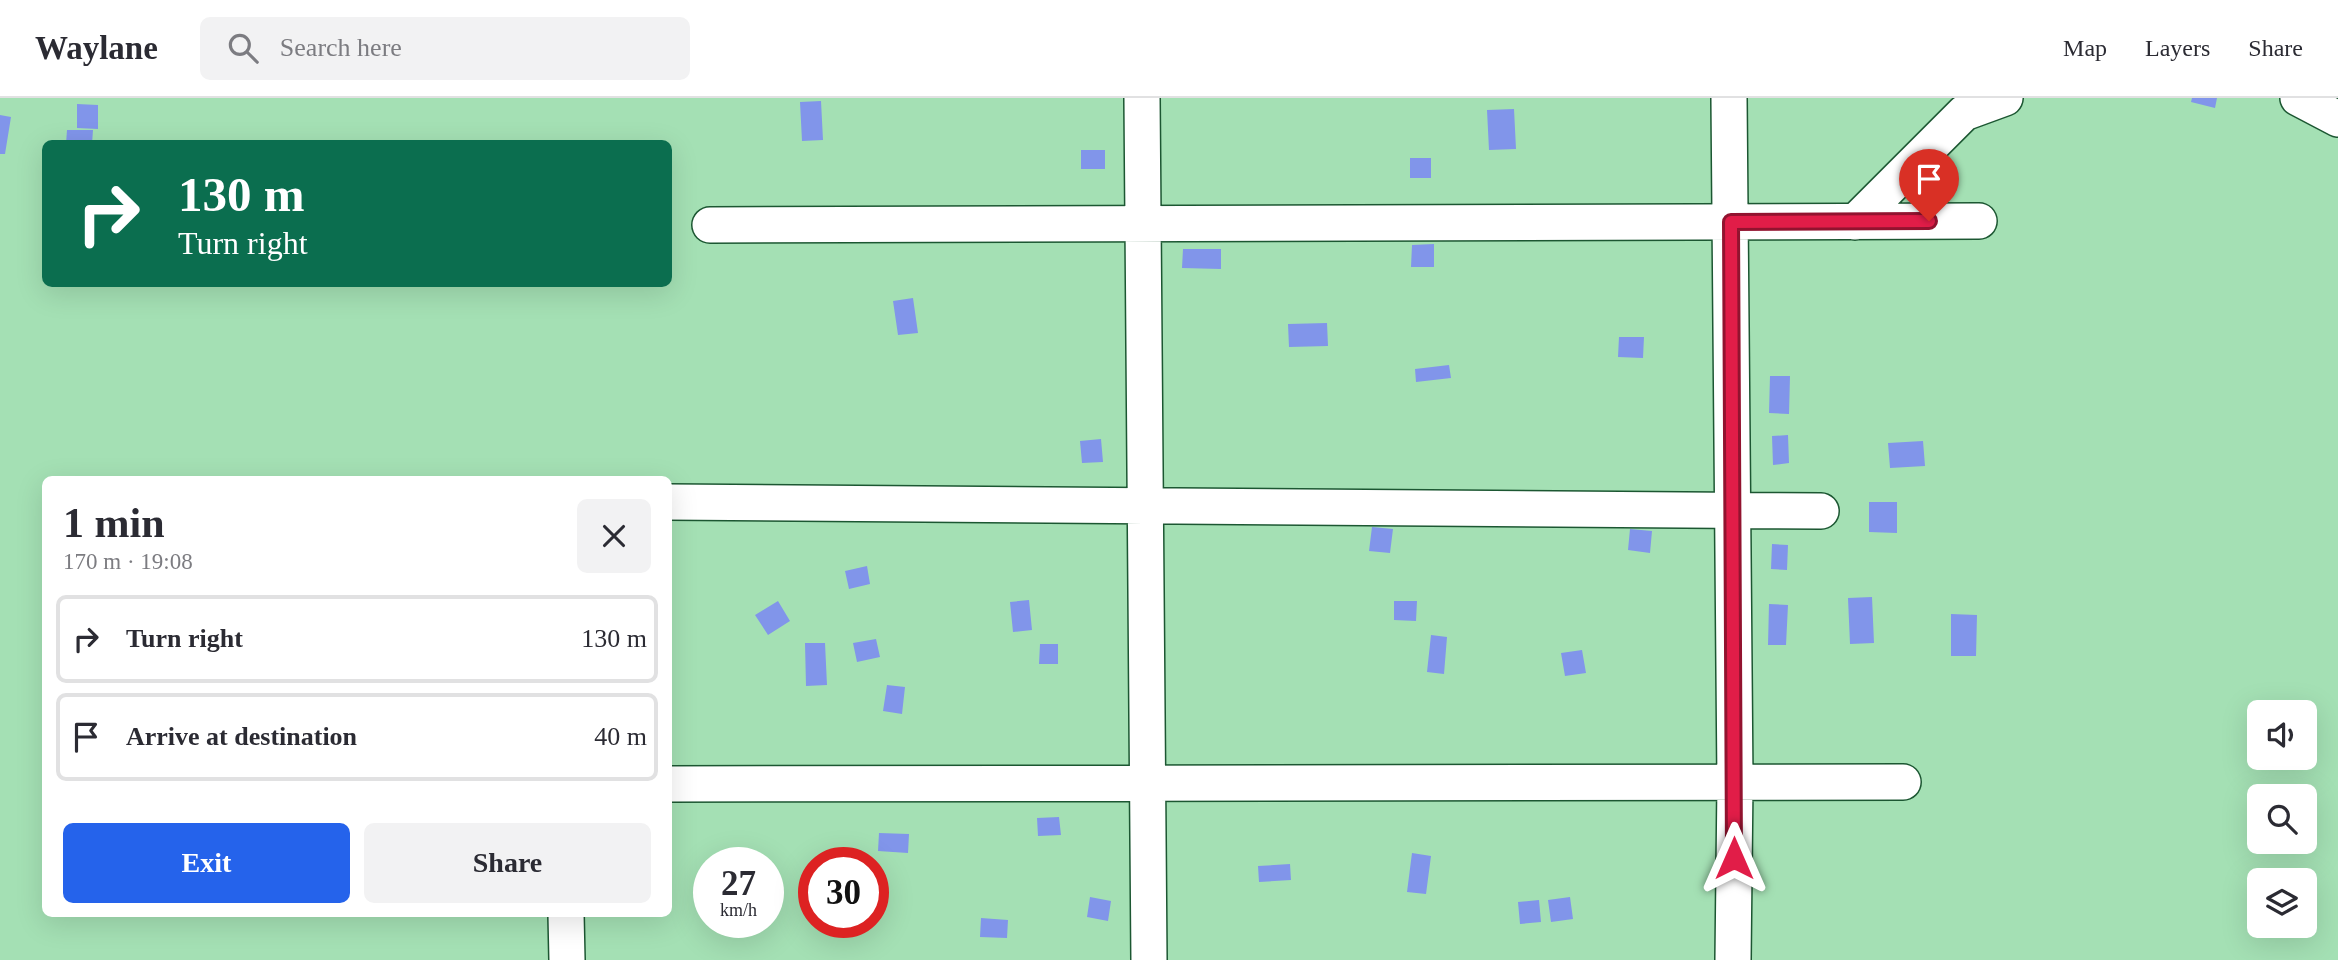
<!DOCTYPE html>
<html lang="en">
<head>
<meta charset="utf-8">
<style>
  :root { --surface:#fff; --page:#f2f2f3; --text:#2b2b33; --muted:#7c7c81; --line:#e1e1e2; --accent:#2563eb }
  body { margin:0; font-family:Georgia,serif; background:var(--page); color:var(--text); height:100vh; display:flex; flex-direction:column; font-size:26px; white-space:nowrap }
  * { box-sizing:border-box; margin:0 }
  p { font-size:23px; color:var(--muted) }
  .icon { flex:none; width:38px; height:38px; fill:none; stroke:currentColor; stroke-width:2; stroke-linecap:round; stroke-linejoin:round }
  .map { position:relative; flex:1; overflow:hidden }
  .panel { position:absolute; left:42px; top:378px; width:630px; height:441px; display:flex; flex-direction:column; background:var(--surface); border-radius:10px; box-shadow:0 7px 28px #0002 }
  .panel>* { flex:none }
  .guide { position:absolute; left:42px; top:42px; width:630px; height:147px; border-radius:10px; box-shadow:0 7px 28px #0002; background:#0b6e4f; color:#fff; overflow:hidden }
  .fabs { position:absolute; left:2247px; top:602px; display:grid; gap:14px }
  .fabs a { display:grid; place-items:center; width:70px; height:70px; border-radius:10px; background:var(--surface); box-shadow:0 7px 28px #0002; font-size:35px }
  .speed { position:absolute; left:693px; top:749px; display:flex; gap:14px; font-size:35px; font-weight:700; text-align:center }
  .speed>* { display:grid; place-content:center; width:91px; height:91px; border-radius:50%; background:var(--surface); box-shadow:0 7px 28px #0002; line-height:1 }
  .speed small { font-size:18px; font-weight:400 }
  .speed .limit { border:10px solid #d22; background:#fff; color:#111 }
  .pin { position:absolute; display:grid; place-items:center; width:60px; height:60px; color:#fff; margin:-72px -30px; border-radius:50% 50% 50% 0; rotate:-45deg; box-shadow:0 0 7px #0007 }
  .pin .icon { rotate:45deg }
  .me { position:absolute; width:77px; margin:-38px; rotate:0deg; stroke-linejoin:round; filter:drop-shadow(0 0 5px #0008) }
  .turn { display:flex; align-items:center; gap:24px; height:147px; padding:0 21px; font-size:32px }
  .turn .icon { width:91px; height:91px; stroke-width:2.5 }
  .turn b { display:block; font-size:49px; line-height:60px }
  .round { display:grid; place-items:center; flex:none; width:74px; height:74px; border-radius:10px; background:var(--page) }
  .overview { display:flex; align-items:center; justify-content:space-between; height:119px; padding:0 21px }
  h1 { font-size:42px; font-weight:600; line-height:52px }
  .action { display:flex; gap:14px; margin-top:auto; padding:14px 21px }
  .action a { flex:1; height:80px; border-radius:10px; background:var(--accent); color:#fff; font-size:28px; font-weight:600; line-height:80px; text-align:center }
  .action a+a { background:var(--page); color:var(--text) }
  ul { padding:0; list-style:none }
  li { display:flex; align-items:center; gap:21px; height:88px; margin:0 14px 10px; padding:0 7px; border:4px solid var(--line); border-radius:10px }
  li div { flex:1 }
  li b { display:block; font-size:26px }
  li em { font-style:normal }
  header { display:flex; align-items:center; gap:42px; box-sizing:border-box; height:98px; padding:0 35px; background:var(--surface); border-bottom:2px solid var(--line) }
  header strong { font-size:33px }
  nav { display:flex; gap:38px; margin-inline-start:auto; font-size:24px }
  .search { width:490px; height:63px; background:var(--page); display:flex; align-items:center; gap:18px; box-sizing:border-box; padding:0 24px; border-radius:10px; color:var(--muted); font-size:26px }
  .map>svg:first-child { display:block }
  .building { fill:#8195ea }
  .lines { fill:none; stroke-linecap:round; stroke-linejoin:round }
  .street-casing { stroke:#1c5732; stroke-width:38 }
  .street { stroke:#fff; stroke-width:35 }
  .route-casing { stroke:#92132f; stroke-width:18 }
  .route { stroke:#e11d48; stroke-width:12 }
</style>
</head>
<body>
<header>
<strong>Waylane</strong>
<div class="search"><svg class="icon" aria-label="search" viewBox="0 0 24 24"><circle cx="10" cy="10" r="6"/><path d="M15 15l6 6"/></svg>Search here</div>
<nav><a>Map</a><a>Layers</a><a>Share</a></nav>
</header>
<div class="map">
<svg width="2338" height="862" viewBox="0 0 2338 862">
  <rect width="100%" height="100%" fill="#a4e0b4"/>
  <path class="building" d="M2192,0h25l-2,10 -24,-6z
    M821,3l2,39 -21,1 -2,-39z
    M77,6l21,1v24l-21,-1z
    M1514,11l2,40 -27,1 -2,-40z
    M0,17l11,2 -6,37h-5z
    M67,32h26l-1,14h-26z
    M1081,52h24v19h-24z
    M1410,60h21v20h-21z
    M1434,146v23h-23l1,-22z
    M1183,151h38v20l-39,-1z
    M913,200l5,35 -20,2 -5,-34z
    M1327,225l1,23 -39,1 -1,-23z
    M1619,239h25l-1,21 -25,-1z
    M1449,267l2,13 -35,4 -1,-13z
    M1770,278h20l-1,38 -20,-1z
    M1788,337l1,28 -16,2 -1,-29z
    M1101,341l2,23 -21,1 -2,-22z
    M1923,343l2,25 -35,2 -2,-25z
    M1869,404h28v31l-28,-1z
    M1372,429l21,2 -3,24 -21,-2z
    M1630,431l22,2 -2,22 -22,-3z
    M1772,446l16,1 -1,25 -16,-1z
    M867,468l3,18 -21,5 -4,-18z
    M1872,499l2,46 -24,1 -2,-46z
    M1029,502l3,30 -19,2 -3,-30z
    M778,503l12,20 -22,14 -13,-20z
    M1394,503h23l-1,20 -22,-1z
    M1769,506l19,1 -2,40h-18z
    M1951,516l26,1 -1,41h-25z
    M1431,537l16,2 -3,37 -17,-2z
    M876,541l4,18 -23,5 -4,-19z
    M805,545h20l2,42 -21,1z
    M1040,546h18v20h-19z
    M1582,552l4,23 -21,3 -4,-23z
    M887,587l18,2 -3,27 -19,-3z
    M1059,719l2,18 -23,1 -1,-18z
    M879,735l30,1 -1,19 -30,-2z
    M1412,755l19,3 -5,38 -19,-2z
    M1290,766l1,16 -32,2 -1,-16z
    M1090,799l21,4 -3,20 -21,-4z
    M1570,799l3,22 -22,3 -3,-22z
    M1539,802l2,22 -21,2 -2,-22z
    M981,820l27,2 -1,18 -27,-1z"/>
  <g class="lines">
    <g class="street-casing">
      <path id="street" d="M1142,0l7,862
        M1729,0l6,684 -2,178
        M2298,0l40,21
        M1855,124l109,-109 41,-15
        M710,127l1269,-4
        M668,404l1153,9
        M668,686l1235,-2
        M566,816l1,46"/>
    </g>
    <use href="#street" class="street"/>
  </g>
  <g class="lines">
    <g class="route-casing">
      <path id="route" d="M1734,760l-3,-636 198,-1"/>
    </g>
    <use href="#route" class="route"/>
  </g>
</svg>
<div class="fabs">
<a><svg class="icon" aria-label="sound" viewBox="0 0 24 24"><path d="M4 9h4l5-4v14l-5-4H4zM17 9q2 3 0 6"/></svg></a>
<a><svg class="icon" aria-label="search" viewBox="0 0 24 24"><circle cx="10" cy="10" r="6"/><path d="M15 15l6 6"/></svg></a>
<a><svg class="icon" aria-label="layers" viewBox="0 0 24 24"><path d="M12 4l9 5-9 5-9-5zM3 14l9 5 9-5"/></svg></a>
</div>
<div class="speed"><div>27<small>km/h</small></div><div class="limit">30</div></div>
<div class="pin" style="left:1929px;top:123px;background:#d93025"><svg class="icon" aria-label="arrive" viewBox="0 0 24 24"><path d="M6 21V4h12l-3 4 3 4H6"/></svg></div>
<svg class="me" style="left:1734px;top:760px" viewBox="-20 -20 40 40"><path d="M0-17L14 15 0 8-14 15z" fill="#e11d48" stroke="#fff" stroke-width="4"/></svg>
<div class="guide">
<div class="turn"><svg class="icon" aria-label="right" viewBox="0 0 24 24"><path d="M7 20v-9h11M14 6l5 5-5 5"/></svg><div><b>130 m</b>Turn right</div></div>
</div>
<section class="panel">
<div class="overview"><div><h1>1 min</h1><p>170 m · 19:08</p></div><a class="round"><svg class="icon" aria-label="close" viewBox="0 0 24 24"><path d="M6 6l12 12M18 6L6 18"/></svg></a></div>
<ul>
<li><svg class="icon" aria-label="right" viewBox="0 0 24 24"><path d="M7 20v-9h11M14 6l5 5-5 5"/></svg><div><b>Turn right</b></div><em>130 m</em></li>
<li><svg class="icon" aria-label="arrive" viewBox="0 0 24 24"><path d="M6 21V4h12l-3 4 3 4H6"/></svg><div><b>Arrive at destination</b></div><em>40 m</em></li>
</ul>
<div class="action"><a>Exit</a><a>Share</a></div>
</section>
</div>
</body>
</html>
